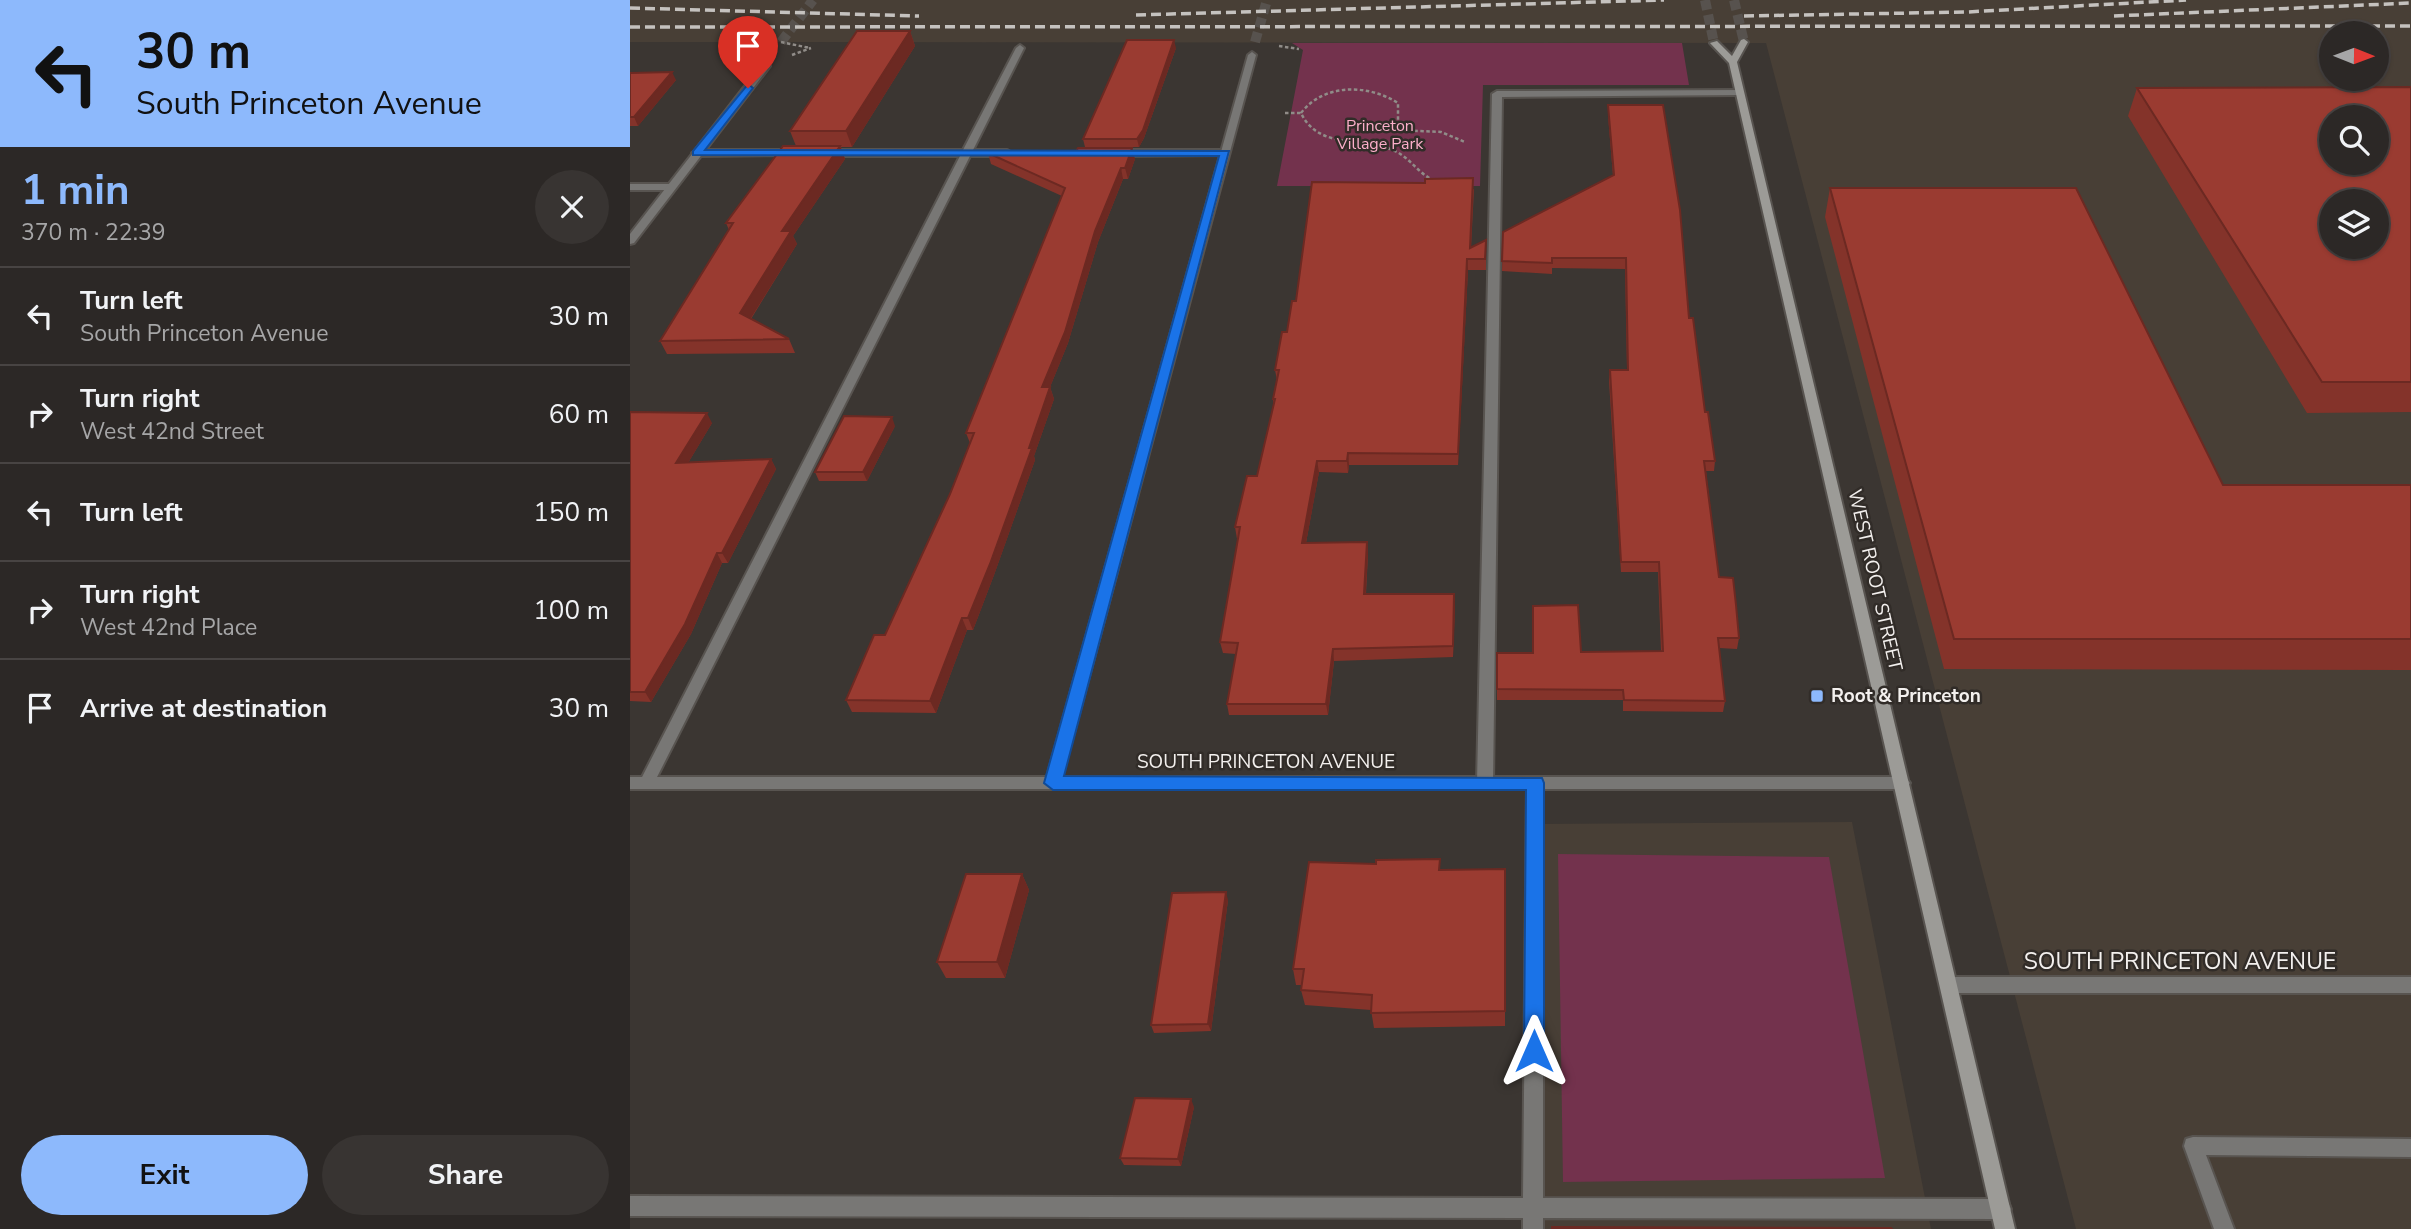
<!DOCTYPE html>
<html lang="en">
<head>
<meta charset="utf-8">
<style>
  :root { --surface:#2c2826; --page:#383432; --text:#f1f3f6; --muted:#a6a6a7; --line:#484443; --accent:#8db9fc }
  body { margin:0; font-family:"Nunito Sans",sans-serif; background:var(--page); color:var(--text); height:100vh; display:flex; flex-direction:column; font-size:26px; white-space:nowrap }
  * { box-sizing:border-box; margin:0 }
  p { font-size:23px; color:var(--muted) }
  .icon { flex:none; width:38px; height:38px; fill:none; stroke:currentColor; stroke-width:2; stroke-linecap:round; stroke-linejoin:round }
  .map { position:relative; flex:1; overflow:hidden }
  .side { display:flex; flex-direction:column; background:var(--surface); width:630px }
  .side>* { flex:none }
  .banner { background:#8db9fc; color:#111; overflow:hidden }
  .needle { width:46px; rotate:91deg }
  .tools { position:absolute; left:1689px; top:21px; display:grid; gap:14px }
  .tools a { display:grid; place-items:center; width:70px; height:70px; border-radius:50%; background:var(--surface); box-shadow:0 2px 5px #0004,0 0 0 2px var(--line); font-size:35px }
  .pin { position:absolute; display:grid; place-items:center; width:60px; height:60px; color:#fff; margin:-72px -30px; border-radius:50% 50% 50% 0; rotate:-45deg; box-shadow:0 0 7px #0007 }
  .pin .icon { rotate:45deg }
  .me { position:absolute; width:77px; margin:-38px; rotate:0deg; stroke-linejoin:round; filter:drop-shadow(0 0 5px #0008) }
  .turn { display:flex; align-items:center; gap:24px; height:147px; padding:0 21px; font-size:32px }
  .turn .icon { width:91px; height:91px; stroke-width:2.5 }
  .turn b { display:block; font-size:49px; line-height:60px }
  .round { display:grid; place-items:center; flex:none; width:74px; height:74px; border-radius:37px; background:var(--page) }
  .summary { display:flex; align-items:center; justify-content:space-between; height:119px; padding:0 21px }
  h1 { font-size:42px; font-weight:700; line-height:52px; color:var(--accent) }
  .button { display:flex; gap:14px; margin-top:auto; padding:14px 21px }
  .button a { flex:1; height:80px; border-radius:42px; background:var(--accent); color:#111; font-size:28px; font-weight:700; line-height:80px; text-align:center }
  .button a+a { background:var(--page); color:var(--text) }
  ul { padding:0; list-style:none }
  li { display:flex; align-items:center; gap:21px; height:98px; padding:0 21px; border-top:2px solid var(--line) }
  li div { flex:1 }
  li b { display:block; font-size:26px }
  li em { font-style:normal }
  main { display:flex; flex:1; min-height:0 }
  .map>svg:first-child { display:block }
  .built { fill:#483f36; fill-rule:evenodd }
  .green { fill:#73324d }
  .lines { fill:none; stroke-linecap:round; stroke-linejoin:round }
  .street-tunnel { stroke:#57524e; stroke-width:10; stroke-dasharray:10 5; stroke-linecap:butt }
  .secondary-tunnel { stroke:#57524e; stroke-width:10; stroke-dasharray:10 5; stroke-linecap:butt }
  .lane-casing { stroke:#585450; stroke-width:4 }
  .street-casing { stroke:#585450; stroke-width:4 }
  .secondary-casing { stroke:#585450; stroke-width:4 }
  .path { stroke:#908c88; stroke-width:2.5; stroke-dasharray:3.5 2.5; stroke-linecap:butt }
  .lane { fill:#787775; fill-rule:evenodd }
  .street { fill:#787775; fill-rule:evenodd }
  .secondary { fill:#9c9b97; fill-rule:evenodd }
  .rail { stroke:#c5c2bf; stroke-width:3.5; stroke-dasharray:10 5; stroke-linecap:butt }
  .wall { fill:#84332a }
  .shaded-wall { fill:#6c2922 }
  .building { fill:#9a3b31; stroke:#6c2922; stroke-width:2; fill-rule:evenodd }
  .route { fill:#1a73e8; stroke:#114b97; stroke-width:2 }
  .poi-dot { fill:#8db9fc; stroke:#312c28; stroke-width:2.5 }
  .labels { text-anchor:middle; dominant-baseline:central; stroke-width:5; stroke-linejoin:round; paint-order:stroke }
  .far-park-label { font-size:16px; fill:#fcafca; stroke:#312c28 }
  .street-label { font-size:19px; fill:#f3f0ee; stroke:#312c28 }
  .poi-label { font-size:19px; font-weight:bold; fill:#f3f0ee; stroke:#312c28; text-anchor:start }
  .near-street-label { font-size:23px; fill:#f3f0ee; stroke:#312c28 }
</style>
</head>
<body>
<main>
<section class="side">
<div class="banner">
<div class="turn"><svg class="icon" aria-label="left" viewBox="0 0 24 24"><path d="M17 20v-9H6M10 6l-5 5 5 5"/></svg><div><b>30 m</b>South Princeton Avenue</div></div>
</div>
<div class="summary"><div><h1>1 min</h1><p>370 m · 22:39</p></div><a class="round"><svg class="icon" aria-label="close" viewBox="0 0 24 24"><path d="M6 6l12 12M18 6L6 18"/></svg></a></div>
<ul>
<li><svg class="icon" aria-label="left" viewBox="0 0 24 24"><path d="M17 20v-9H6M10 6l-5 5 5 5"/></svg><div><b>Turn left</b><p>South Princeton Avenue</p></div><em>30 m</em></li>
<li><svg class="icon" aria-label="right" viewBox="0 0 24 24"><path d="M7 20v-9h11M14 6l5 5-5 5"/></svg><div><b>Turn right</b><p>West 42nd Street</p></div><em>60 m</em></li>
<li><svg class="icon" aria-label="left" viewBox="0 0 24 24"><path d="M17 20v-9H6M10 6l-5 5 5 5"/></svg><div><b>Turn left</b></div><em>150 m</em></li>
<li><svg class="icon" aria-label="right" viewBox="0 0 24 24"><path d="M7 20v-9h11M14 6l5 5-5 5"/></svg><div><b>Turn right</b><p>West 42nd Place</p></div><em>100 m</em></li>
<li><svg class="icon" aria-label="arrive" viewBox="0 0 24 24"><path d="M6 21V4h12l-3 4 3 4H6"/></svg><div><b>Arrive at destination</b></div><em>30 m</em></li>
</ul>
<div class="button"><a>Exit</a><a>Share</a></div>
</section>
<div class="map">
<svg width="1781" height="1229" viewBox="0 0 1781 1229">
  <rect width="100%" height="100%" fill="#3b3632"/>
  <path class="built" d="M0,0h1781v1229h-335l-310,-1186 -1136,-1zM1701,33h45v46h-45zM1701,117h45v46h-45zM1701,201h45v46h-45z
    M1222,822l79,407h-398l2,-405z"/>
  <path class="green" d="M662,43h390l7,42h-206l-3,101h-203l26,-136z
    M928,854l271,3 56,321 -322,4z"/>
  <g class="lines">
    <path class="street-tunnel" d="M151,42l32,-42
      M625,42l12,-42"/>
    <path class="secondary-tunnel" d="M1075,0l9,43
      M1104,0l10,42"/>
    <g class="lane-casing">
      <path id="lane" d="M390,45l4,3 -51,102h34l5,3 -5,3h-37l-318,631 -5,2 -5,-2 -3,-4 321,-627h-136l-5,-3 5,-3h139l53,-102z
        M1111,90l2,2 -5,3 -236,2 -9,686 -3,4 -5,2 -5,-2 -3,-4 15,-689 5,-3z
        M167,150l3,1v4l-103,1 -5,-3 5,-3z
        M595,150l3,1v4l-114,1 -5,-3 5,-3z
        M0,184h41l5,3 -5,3h-41z
        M905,777l5,2 3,4v415l458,1 7,3 3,7 -3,7 -7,3 -458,-1v11h-20v-11l-893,-2v-20l893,2 4,-415 3,-4z
        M1563,1137l218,2v18l-205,-2 28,74h-20l-30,-83 2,-7z"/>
    </g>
    <g class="street-casing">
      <path id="street" d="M622,52l4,3 -194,722h840l5,2 3,4 -3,4 -5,2h-1272v-12h417l201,-722z
        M132,64l8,2 -136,177 -4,1v-10z
        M1319,977h462v16h-462l-6,-2 -3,-6 3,-6z"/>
    </g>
    <g class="secondary-casing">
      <path id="secondary" d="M1114,39l4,3 -11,20 278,1167h-20l-266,-1166 -19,-20 7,-2 15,15 9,-16z"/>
    </g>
    <path class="path" d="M151,42l29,6
      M649,46l20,3
      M162,55l19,-7
      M655,113h16c18,38 64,23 96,39 13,7 21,20 34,27
      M671,113c23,-30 67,-29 97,-10v27l43,2 24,10"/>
    <use href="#lane" class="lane"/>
    <use href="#street" class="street"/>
    <use href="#secondary" class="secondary"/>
    <path class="rail" d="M0,8l289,8
      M506,15l528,-15
      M1114,16l223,-4 219,-12
      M1484,16l297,-13
      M0,27l1781,-1"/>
  </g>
  <path class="wall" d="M280,31l5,15 -63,101h-11l4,12 -52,77 4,8 -46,75 38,20 6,14 -128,1 -7,-13 69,-111 -3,-7 70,-77 -6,-15z
    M546,48l-32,90 -5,9h-54l-2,-8z
    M0,73l46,7 -38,46h-8z
    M1781,87v325l-104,1 -179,-297 9,-28z
    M978,105l81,213 16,94 10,49 -1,10h-8l13,106 20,61 -2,11 -18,-1 6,53 -2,11 -100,-1v-11h-126v-47l164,-2 -3,-79h-37l-12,-191 1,-11h17l-2,-101 -73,-1v6l-50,-3 1,-39 110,-56 -5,-61z
    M358,153h87l60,6 -7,20h-5l-25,63 -30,101 -18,44 4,12 -20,57 1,4 -41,115 -21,55h-6l-31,83 -84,-1 -6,-12 39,-65 65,-141 20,-51 -4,-10 96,-237 -71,-32z
    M1200,188l393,297h188v185l-467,-1 -119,-452z
    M844,189l-3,59 15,-8v30h-18l-10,195h-109l-1,8 -29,-1 -13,71 61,-1 1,12 -2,40 89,12 -2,51 -119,4 -6,54h-99l-2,-11 9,-50 -13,-1 -3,-11 18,-103h-1l-2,-12 22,-51 17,-70 -1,-7 4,-19 -2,-10 21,-69z
    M0,412l82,11 -24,40 83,-4 5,10 -48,94h-6l-31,71 -40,68 -21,-1z
    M265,426l-28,55h-48l-4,-9z
    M875,869v157l-131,2 -3,-18 -66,-5 -4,-15 1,-5h-6l-3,-16 148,-99z
    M392,874l7,16 -24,88h-59l-9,-16z
    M598,900l-17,131 -57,2 -3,-8z
    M564,1107l-13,59 -57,-1 -4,-7z"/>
  <path class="shaded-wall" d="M280,31l5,15 -63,101 -6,-16z
    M544,40l2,8 -32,90 -5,9 -2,-8z
    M42,72l4,8 -38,46 -4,-9z
    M210,146l5,13 -52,77 4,8 -51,82 -6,-13 42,-82z
    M502,148l3,11 -7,20 -3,-11z
    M491,168l2,11 -25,63 -30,101 -18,44 4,12 -20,57 1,4 -41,115 -21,55 -5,-12 61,-170 13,-61 53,-156z
    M837,259l1,11 -10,195v-11z
    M77,413l5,10 -30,50 -6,-10z
    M262,417l3,9 -28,55 -4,-9z
    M718,453l1,12 -1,8 -1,-12z
    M141,459l5,10 -48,94 -6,-10z
    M687,461l2,11 -15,82 -2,-11z
    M737,542l1,12 -3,51 -1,-11z
    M87,553l5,10 -31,71 -40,68 -6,-10z
    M824,594l1,12 -2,51v-11z
    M332,618l5,12 -31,83 -6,-12z
    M703,649l1,12 -6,54 -2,-11z
    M392,874l7,16 -24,88 -8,-16z
    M596,892l2,8 -17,131 -3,-7z
    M561,1099l3,8 -13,59 -3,-7z"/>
  <path class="building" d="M227,31h53l-64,100h-56z
    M497,40h47l-31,90 -6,9h-54z
    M42,72l-38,45h-4v-44z
    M1781,87v295h-89l-185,-294zM1701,117h45v46h-45zM1701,201h45v46h-45z
    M978,105h55l17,105 9,108h4l12,94h3l7,49h-11l15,116 14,1 3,27 3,33h-21l7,63 -101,-1 -1,-10 -126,-1v-36h36v-47l45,-1 3,47 82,-1 -4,-89h-38l-11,-192h18l-2,-112h-74v5l-50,-2 1,-29 111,-57z
    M153,146h57l-58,85h9l-51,82 49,26 -129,2 73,-118h-7z
    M448,148h54l-7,20h-4l-26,63 -30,101 -23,55h8l-21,61h3l-42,116 -22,54h-6l-32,83 -84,-1 28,-65h11l65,-141 24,-61h-8l99,-245 -77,-35h87z
    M843,178l-3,70 16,-8 -1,19h-18l-9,195 -110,-1 -1,8h-30l-15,82 65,-1 -3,52h90l-1,52 -120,3 -7,55h-99l11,-61 -18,-1 20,-115h-5l12,-51h10l18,-77h-2l6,-29h-4l7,-38h5l5,-31h4l16,-119 113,1v-4z
    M1200,188h246l147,297h188v154h-457z
    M0,412l77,1 -31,50 95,-4 -49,94h-5l-32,71 -40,68h-15z
    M214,416l48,1 -29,55h-48z
    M810,859l-1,11 66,-1v142l-134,2 1,-18 -71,-5 3,-21h-11l16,-107 67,2v-4z
    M336,874h56l-25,88h-60z
    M596,892l-18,132 -57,1 21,-132z
    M505,1098l56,1 -13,60 -58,-1z
    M922,1227l339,1 1,1h-340z"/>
  <path class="route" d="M118,84l5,4 -48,62 524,1 -165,625 478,2 2,5v268l-3,7 -7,3 -7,-3 -3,-7 2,-261h-473l-9,-7 175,-627 -526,-1v-4z"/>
  <rect class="poi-dot" x="1180" y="689" width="14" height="14" rx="3.5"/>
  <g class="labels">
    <g class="far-park-label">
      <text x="750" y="126">Princeton<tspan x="750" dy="18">Village Park</tspan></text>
    </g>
    <g class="street-label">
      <text transform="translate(1245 580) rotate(77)">WEST ROOT STREET</text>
      <text x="636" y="762">SOUTH PRINCETON AVENUE</text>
    </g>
    <g class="poi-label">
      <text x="1201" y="696">Root &amp; Princeton</text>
    </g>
    <g class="near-street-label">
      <text x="1550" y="961">SOUTH PRINCETON AVENUE</text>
    </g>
  </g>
</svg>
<div class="tools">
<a><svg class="needle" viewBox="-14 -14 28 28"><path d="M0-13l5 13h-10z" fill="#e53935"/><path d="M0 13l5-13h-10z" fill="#a6a6a7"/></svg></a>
<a><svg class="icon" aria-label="search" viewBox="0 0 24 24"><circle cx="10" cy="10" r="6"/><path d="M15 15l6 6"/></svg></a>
<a><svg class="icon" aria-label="layers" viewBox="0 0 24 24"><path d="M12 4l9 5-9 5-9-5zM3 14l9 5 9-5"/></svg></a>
</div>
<div class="pin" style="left:118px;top:88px;background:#d93025"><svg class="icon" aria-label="arrive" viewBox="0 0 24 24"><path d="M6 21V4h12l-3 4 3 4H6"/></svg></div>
<svg class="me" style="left:904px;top:1051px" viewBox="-20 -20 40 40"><path d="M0-17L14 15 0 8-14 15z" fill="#1a73e8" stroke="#fff" stroke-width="4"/></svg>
</div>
</main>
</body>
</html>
